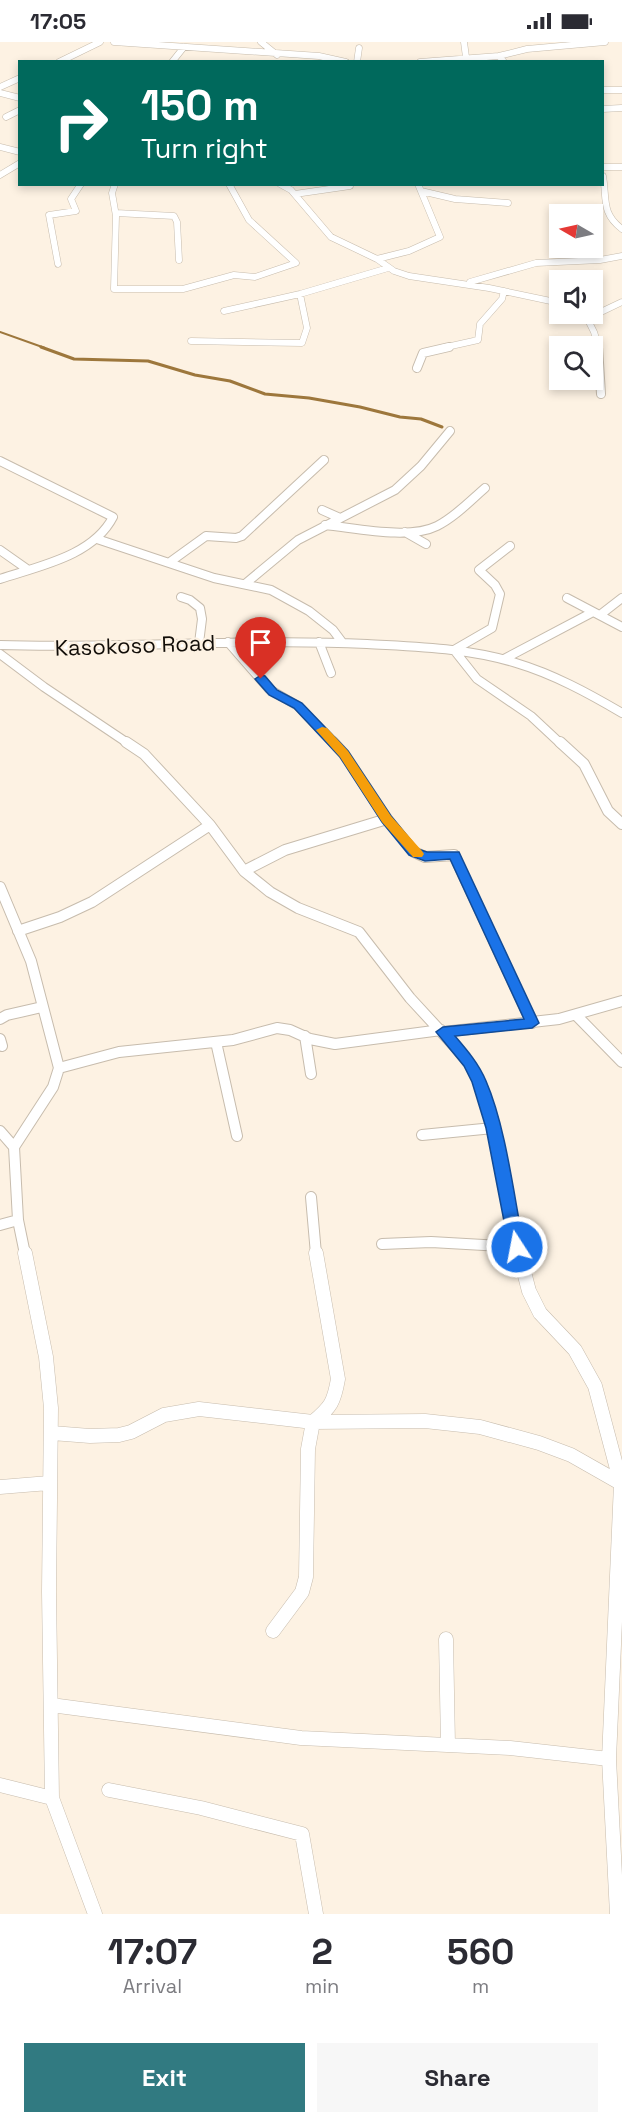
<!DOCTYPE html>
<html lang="en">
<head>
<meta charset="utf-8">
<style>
  :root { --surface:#fff; --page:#f7f7f7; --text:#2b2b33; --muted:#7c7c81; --accent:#317a81 }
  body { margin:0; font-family:"Space Grotesk",sans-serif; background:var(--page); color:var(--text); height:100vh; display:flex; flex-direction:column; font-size:22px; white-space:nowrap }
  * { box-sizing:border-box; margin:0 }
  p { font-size:20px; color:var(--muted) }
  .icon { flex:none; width:33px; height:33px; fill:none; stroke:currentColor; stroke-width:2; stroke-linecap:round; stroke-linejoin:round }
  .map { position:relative; height:1872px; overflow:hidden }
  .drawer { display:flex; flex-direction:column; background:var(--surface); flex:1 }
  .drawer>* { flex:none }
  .banner { position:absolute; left:18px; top:18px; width:586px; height:126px; border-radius:0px; box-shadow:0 3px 9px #0003; background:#00695c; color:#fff; overflow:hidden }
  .needle { width:39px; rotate:279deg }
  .fabs { position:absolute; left:549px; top:162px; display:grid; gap:12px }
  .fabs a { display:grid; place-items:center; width:54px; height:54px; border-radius:0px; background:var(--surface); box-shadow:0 3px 9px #0003; font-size:30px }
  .pin { position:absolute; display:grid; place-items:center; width:51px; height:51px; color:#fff; margin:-62px -26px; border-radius:50% 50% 50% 0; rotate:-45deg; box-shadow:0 0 6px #0007 }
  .pin .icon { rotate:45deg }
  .me { position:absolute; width:66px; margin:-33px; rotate:349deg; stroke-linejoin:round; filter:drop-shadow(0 0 4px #0008) }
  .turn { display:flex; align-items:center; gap:21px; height:126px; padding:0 24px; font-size:27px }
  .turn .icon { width:78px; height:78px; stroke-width:2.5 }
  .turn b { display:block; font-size:42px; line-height:51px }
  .eta { display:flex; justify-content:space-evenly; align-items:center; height:102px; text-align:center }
  .eta b { font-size:36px; font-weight:700; line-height:42px }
  .cta { display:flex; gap:12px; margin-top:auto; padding:12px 24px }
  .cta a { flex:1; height:69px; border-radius:0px; background:var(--accent); color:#fff; font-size:24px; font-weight:700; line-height:69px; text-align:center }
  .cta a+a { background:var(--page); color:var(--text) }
  .status { display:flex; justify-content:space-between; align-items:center; height:42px; padding:0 30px; background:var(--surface); direction:ltr }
  .status svg { height:16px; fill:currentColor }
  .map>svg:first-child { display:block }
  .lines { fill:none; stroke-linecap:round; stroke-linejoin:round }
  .stream-far1 { stroke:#9d773c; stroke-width:2 }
  .stream { stroke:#9d773c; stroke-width:3 }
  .street-far3-casing { stroke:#c7bcad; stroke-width:7 }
  .street-far2-casing { stroke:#c7bcad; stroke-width:10 }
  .street-far1-casing { stroke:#c7bcad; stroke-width:12 }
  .street-casing { stroke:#c7bcad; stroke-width:15 }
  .street-far3 { stroke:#fff; stroke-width:6 }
  .street-far2 { stroke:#fff; stroke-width:8 }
  .street-far1 { stroke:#fff; stroke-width:10 }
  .street { stroke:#fff; stroke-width:14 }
  .route { fill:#1a73e8; stroke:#114b97; stroke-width:1.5 }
  .slow { fill:#f59e0b }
  .labels { text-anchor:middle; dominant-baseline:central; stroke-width:4.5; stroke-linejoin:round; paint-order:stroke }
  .street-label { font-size:22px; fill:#110d08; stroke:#fdf2e3 }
</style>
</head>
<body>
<div class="status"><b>17:05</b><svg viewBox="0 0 49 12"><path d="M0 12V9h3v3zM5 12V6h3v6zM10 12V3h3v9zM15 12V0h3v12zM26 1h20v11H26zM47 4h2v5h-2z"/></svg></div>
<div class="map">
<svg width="622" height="1872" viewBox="0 0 622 1872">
  <rect width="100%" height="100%" fill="#fdf2e3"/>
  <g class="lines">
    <path class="stream-far1" d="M0,290l45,16"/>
    <path class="stream" d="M41,305l33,12 74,2 47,14 35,6 35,13 44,4 51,9 40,10 21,2 21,8"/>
    <g class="street-far3-casing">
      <path id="street-far3" d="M114,0l205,14 27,6
        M261,0l16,13
        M464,0l2,15
        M59,20l41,-20
        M172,20l12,-15
        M357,20l2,-14
        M420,20l79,-6
        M504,20l-5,-6 28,-7 78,-7
        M0,45l20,-9
        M603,48h19
        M0,51l20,5
        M603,67l18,-1
        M6,75l14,-7
        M0,105l20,5
        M603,125h19
        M0,133l20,-12
        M603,134c4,23 -2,37 19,53
        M115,142l-3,9 4,23 -2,73h69l51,-14 21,2 41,-14 -47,-43 -20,-36
        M280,142l11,6 40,47 46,22 17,12 15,5 80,12 71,15
        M421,149l34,8 53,4
        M295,152l55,-8
        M116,171l58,3 3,6 2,38
        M377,217l32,-8 31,-14 -22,-53
        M58,222l-9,-49 27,-4 -5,-12 10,-15
        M470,240l66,-19 64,-3 22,-4
        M224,269l76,-17 88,-26
        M592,270l11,-1 19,-9
        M585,272l9,18 5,16
        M191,299l111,2 5,-15 -7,-34
        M442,306l36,-8 2,-16 22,-25 2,-8"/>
    </g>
    <g class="street-far2-casing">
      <path id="street-far2" d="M598,305l3,47
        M417,326l6,-15 26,-6
        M0,419l113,56c-20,39 -74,49 -113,62
        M322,468l18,8
        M325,483c31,3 84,15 112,1 18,-9 33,-25 48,-38
        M405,490l21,12
        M97,497l117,39 57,12 38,21 24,19 9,12
        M510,504l-31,24 16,15 5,9 -8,34 -38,22 23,29 54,37 30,28
        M0,508l27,19
        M170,520l36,-26 30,2 6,-2 82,-76
        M245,542l53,-44 97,-50 26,-24 29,-35
        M181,555l9,3 10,8 2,11 -3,24
        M567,556l55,29
        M600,573l22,-17
        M228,600l41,47 29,17 36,38
        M319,600l12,31
        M0,603c122,4 245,-7 367,-1 50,3 101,4 149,19 37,11 72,30 106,50
        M0,612l44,33 85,57
        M504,617l89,-47"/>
    </g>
    <g class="street-far1-casing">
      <path id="street-far1" d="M126,700l18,12 66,71 34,46 26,21 28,16 61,24 51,66 59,64 10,20 14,46 26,126
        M333,700l11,12 43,65
        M560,700l24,22 24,47 14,13
        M244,829l41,-21 102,-31 27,33 11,5 29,-2 78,168
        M0,845l31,74 28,107
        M18,889l42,-14 32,-15 118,-77
        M577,974l45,46
        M0,977l7,-4 35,-8
        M443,990l116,-13 63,-18
        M305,994l6,38
        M0,997l2,7
        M216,1000l21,94
        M0,1089l14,16 4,73 7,34
        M422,1093l71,-7
        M14,1105l39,-60 6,-19 60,-16 114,-12 44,-12 13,2 20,9 25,5 106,-14
        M311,1155l5,57
        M0,1183l18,-5
        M382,1202l49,-2 86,5"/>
    </g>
    <g class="street-casing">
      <path id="street" d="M25,1211l21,104 5,51 -2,184 3,206 43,116
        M519,1211l10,38 11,22 35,37 20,36 26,98 -12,275 8,155
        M52,1391l38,3 29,-1 12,-3 33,-17 35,-6 114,13 112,-1 55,6 59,16 32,12 51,29
        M0,1445l49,-4
        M273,1589l29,-39 4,-15 2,-128 5,-27c18,-15 21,-20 25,-43l-22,-126
        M446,1597l2,106
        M51,1663l250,33 209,10 99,11
        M0,1743l52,13
        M109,1748l92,18 101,26 14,80"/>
    </g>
    <use href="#street-far3" class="street-far3"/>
    <use href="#street-far2" class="street-far2"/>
    <use href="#street-far1" class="street-far1"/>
    <use href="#street" class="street"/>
  </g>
  <path class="route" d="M261,633l4,1 12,14 25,13 46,48 43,65 27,33 9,3h32l80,171 -7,5 -77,8c12,14 24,28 31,45 20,46 28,116 38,166l-2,4 -5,2 -6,-2 -2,-4 -23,-119 -14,-46 -8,-16 -28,-34 7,-5 81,-8 -74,-160 -25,2 -16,-6 -27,-33 -42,-65 -46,-49 -25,-13 -14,-16z"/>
  <path class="slow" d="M322,685l5,1 21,23 43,65 31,35 2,3 -2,3h-9l-31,-35 -42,-65 -24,-27z"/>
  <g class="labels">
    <g class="street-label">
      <text transform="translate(135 603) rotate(-2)">Kasokoso Road</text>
    </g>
  </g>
</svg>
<div class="fabs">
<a><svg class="needle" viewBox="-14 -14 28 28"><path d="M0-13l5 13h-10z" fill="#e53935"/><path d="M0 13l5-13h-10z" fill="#7c7c81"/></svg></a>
<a><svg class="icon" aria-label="sound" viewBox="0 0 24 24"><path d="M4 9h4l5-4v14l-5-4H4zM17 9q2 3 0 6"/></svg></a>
<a><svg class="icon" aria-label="search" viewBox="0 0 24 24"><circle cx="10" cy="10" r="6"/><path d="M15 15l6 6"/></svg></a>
</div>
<div class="pin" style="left:261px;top:637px;background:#d93025"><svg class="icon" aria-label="arrive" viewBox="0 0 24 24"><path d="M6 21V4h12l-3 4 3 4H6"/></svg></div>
<svg class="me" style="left:517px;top:1205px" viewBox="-20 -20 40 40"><circle r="17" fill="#1a73e8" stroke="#fff" stroke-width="3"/><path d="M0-11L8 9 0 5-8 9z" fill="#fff"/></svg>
<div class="banner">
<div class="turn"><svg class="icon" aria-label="right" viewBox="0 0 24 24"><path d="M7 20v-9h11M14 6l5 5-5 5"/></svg><div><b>150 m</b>Turn right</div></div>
</div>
</div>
<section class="drawer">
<div class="eta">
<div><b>17:07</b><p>Arrival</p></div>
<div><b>2</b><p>min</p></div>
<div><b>560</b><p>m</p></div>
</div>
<div class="cta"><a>Exit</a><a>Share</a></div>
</section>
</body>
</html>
